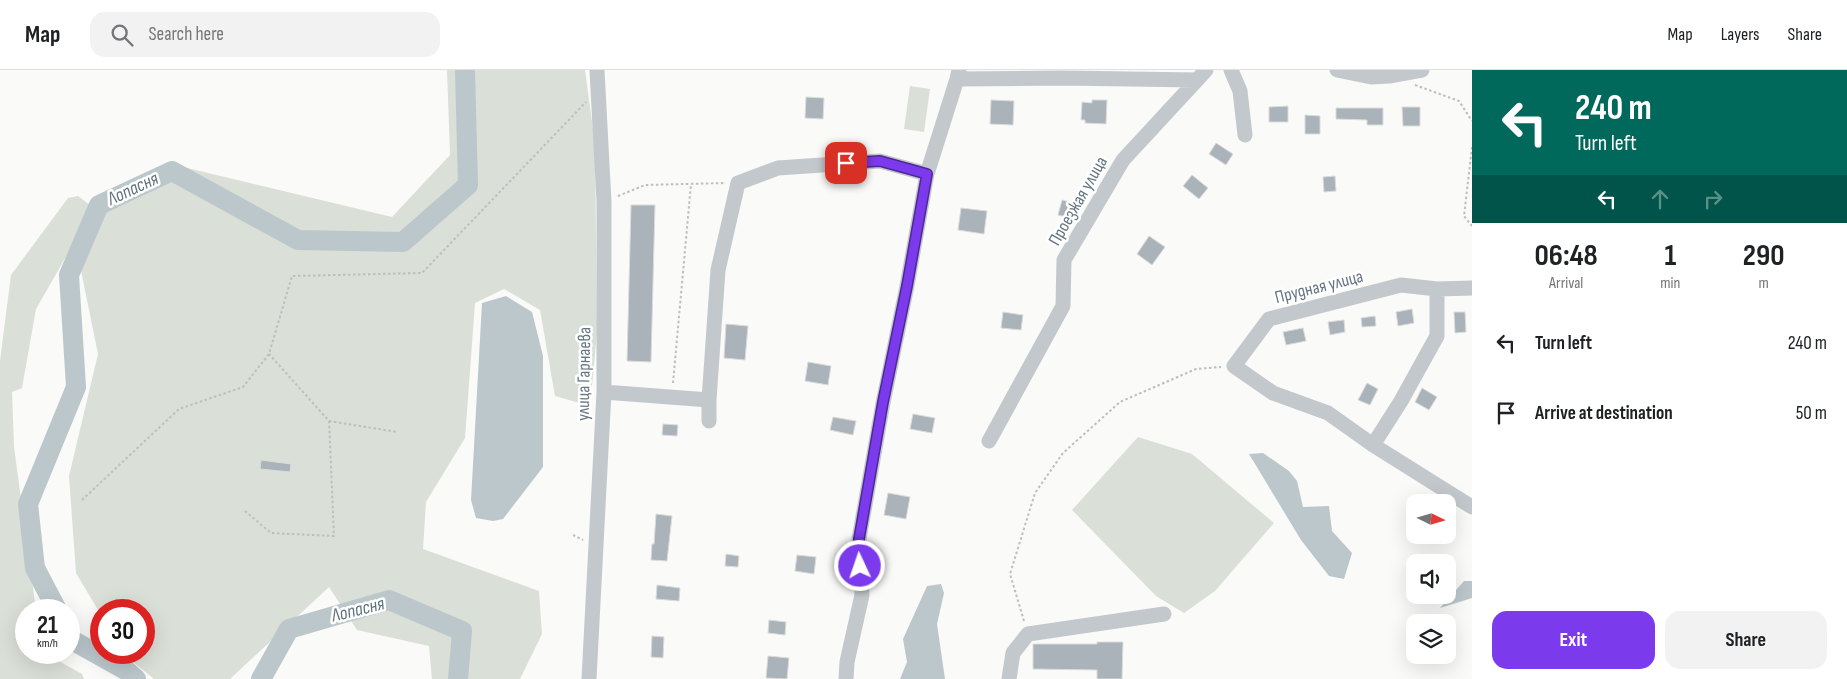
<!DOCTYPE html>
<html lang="en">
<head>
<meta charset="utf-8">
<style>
  :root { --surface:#fff; --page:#f2f2f2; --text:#202124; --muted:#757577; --line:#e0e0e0; --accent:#7c3aed }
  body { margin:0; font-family:"Sofia Sans Condensed",sans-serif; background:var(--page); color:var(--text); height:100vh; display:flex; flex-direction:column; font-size:19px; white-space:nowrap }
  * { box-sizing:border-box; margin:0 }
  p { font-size:16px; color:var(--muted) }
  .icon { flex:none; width:28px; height:28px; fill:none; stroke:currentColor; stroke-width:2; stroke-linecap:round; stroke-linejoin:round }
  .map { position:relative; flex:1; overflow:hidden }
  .details { display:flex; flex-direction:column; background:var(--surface); width:375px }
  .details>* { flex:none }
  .hud { background:#00695c; color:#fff; overflow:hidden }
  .needle { width:32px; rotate:95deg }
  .fabs { position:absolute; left:1406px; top:424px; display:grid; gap:10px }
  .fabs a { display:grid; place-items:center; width:50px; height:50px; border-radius:10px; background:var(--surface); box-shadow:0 5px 20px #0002; font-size:25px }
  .speed { position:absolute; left:15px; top:529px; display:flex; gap:10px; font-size:25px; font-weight:700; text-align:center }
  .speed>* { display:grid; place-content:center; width:65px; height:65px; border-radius:50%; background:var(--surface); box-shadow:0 5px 20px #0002; line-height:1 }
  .speed small { font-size:12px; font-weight:400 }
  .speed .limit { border:8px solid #d22; background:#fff; color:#111 }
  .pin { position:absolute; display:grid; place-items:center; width:42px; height:42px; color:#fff; margin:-21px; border-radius:10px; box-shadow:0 2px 8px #0006 }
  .me { position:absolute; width:55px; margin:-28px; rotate:357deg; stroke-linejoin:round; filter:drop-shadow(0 0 4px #0008) }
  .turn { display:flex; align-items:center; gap:18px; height:105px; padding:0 20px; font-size:22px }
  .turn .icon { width:65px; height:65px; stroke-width:2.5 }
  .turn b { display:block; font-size:35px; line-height:42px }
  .lanes { display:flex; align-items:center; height:48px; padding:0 20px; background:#0003; justify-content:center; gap:25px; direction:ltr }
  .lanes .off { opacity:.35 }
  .eta { display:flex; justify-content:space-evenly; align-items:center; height:85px; text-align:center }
  .eta b { font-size:30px; font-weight:700; line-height:35px }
  .primary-button { display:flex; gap:10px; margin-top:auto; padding:10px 20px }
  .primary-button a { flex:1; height:58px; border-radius:15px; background:var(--accent); color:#fff; font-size:20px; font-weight:700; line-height:58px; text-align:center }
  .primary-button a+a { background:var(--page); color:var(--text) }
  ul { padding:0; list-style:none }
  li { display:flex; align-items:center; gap:15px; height:70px; padding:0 20px }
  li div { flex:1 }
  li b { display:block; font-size:19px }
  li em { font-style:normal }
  header { display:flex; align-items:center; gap:30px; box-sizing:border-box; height:70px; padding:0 25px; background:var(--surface); border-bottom:1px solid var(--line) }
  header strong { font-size:24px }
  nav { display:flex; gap:28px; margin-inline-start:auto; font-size:18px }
  .search { width:350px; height:45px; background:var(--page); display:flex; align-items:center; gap:12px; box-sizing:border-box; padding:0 18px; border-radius:15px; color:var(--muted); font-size:19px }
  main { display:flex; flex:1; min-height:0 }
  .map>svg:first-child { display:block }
  .green { fill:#dadfd7 }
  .water { fill:#bbc7cb }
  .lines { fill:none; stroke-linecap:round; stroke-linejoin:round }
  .river { stroke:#bbc7cb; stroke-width:20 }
  .building { fill:#aab3b9; stroke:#dcdcda }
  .path { stroke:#bbbfc2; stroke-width:2; stroke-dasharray:2.5 2.5; stroke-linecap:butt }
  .minor { stroke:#c3c8cc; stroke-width:15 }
  .route-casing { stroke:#51269a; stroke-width:12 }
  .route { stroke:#7c3aed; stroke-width:9 }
  .labels { text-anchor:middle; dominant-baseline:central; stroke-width:5; stroke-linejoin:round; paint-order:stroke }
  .street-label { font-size:18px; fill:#657683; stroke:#fff }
  .water-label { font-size:19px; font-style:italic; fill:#60757c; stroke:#fff }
</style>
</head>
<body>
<header>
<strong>Map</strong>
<div class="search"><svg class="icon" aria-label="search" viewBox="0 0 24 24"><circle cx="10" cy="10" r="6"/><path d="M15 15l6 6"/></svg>Search here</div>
<nav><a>Map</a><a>Layers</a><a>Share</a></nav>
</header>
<main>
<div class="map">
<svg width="1472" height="609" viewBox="0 0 1472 609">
  <rect width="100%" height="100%" fill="#fafaf8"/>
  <path class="green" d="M447,0h138l10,74 2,189 -7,73 -35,-10 -15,-86 -36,-21 -29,14 -10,135 -39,64 -3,47 116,42 3,43 -22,45h-88l-3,-33 -72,-16 -28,-43 -99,92h-76l-27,-22 -3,-4 20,-1v-42h-43v5l-25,-42 -7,-97 29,-122 -23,-113 -39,68 -14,79 -10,4 2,55 22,163h-10v42l21,1 1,2 34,19 2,5h-84v-318l11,-86 57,-77 10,-2 16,12 89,-41 209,50 58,-62z
    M910,16l20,3 -6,43 -20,-3z
    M1138,367l54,17 82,69 -59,68 -31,22 -28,-17 -84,-86z"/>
  <path class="water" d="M506,226l26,16 11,44v111l-40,52 -10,2 -17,-3 -5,-18 11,-197z
    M1263,383l26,18 8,10 6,26 26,-1 3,25 20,22 -8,26 -15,-3 -28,-36 -52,-86z
    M1464,511h8v17l-32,10z
    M941,514l3,9 -7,31 8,55h-45l7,-17 -4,-23 24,-53z"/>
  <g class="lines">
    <path class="river" d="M57,540l-22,-42 -7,-64 48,-117 -7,-112 30,-70 73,-34 126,69 105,2 65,-57 -3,-115
      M69,564l3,6 55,31 9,8
      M261,609l28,-50 100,-29 73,31 -4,48"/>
  </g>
  <path class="building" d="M806,27l18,1 -1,21 -18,-1z
    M991,30l23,1 -1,24 -23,-1z
    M1092,30h15l-1,24 -21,-1v-3h-4l1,-18 10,1z
    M1288,36v16h-19v-15z
    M1402,37h18v19h-17z
    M1336,38h47v17h-16v-5l-31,-1z
    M1305,45l15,1v18h-15z
    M1216,73l17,11 -7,11 -17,-11z
    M1192,105l16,13 -9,11 -16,-13z
    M1335,106l1,15 -12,1 -1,-15z
    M1062,130l16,4 -4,15 -16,-4z
    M631,135h24l-4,157 -24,-1z
    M961,138l26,3 -3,23 -26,-4z
    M1149,166l16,11 -13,18 -15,-11z
    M1412,239l2,14 -16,3 -2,-14z
    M1003,242l20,3 -2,15 -20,-2z
    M1454,242h11l1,20 -11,1z
    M1375,246l1,10 -14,1 -1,-9z
    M1344,250l1,12 -15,3 -2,-13z
    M726,254l22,2 -3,34 -21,-2z
    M1303,258l3,13 -20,4 -3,-13z
    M808,292l23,4 -3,19 -23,-4z
    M1367,313l11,6 -8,16 -12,-5z
    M1422,318l15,9 -8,13 -14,-8z
    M913,344l22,4 -3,15 -22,-4z
    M833,347l23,4 -3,14 -23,-5z
    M663,354l15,1 -1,11 -15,-1z
    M261,390l30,4 -1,8 -30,-3z
    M888,423l22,4 -4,22 -22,-4z
    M656,444l16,2 -5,45 -16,-1 1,-16h2z
    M726,484l13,2 -1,11 -13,-1z
    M797,485l19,2 -2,17 -19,-3z
    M657,515l23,3 -1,13 -23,-2z
    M769,550l17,2 -1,13 -17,-2z
    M652,566l12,1 -1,21 -12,-1z
    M1097,572h26l-1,37h-25v-9l-64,-1v-25h64z
    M768,586l21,2 -2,21 -21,-1z"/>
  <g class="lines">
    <path class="path" d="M1415,15l44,16 13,20
      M1472,77l-8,69 8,10
      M618,126l27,-11 81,-2
      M673,313l18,-199
      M329,351l68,11
      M82,430l97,-91 64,-22 26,-33 23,-78 130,-3 164,-171
      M245,441l26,22 63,3 -5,-115 -60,-67
      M573,465l10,5
      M1024,551l-14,-47 25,-81 28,-40 57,-51 76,-33 25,-2"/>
    <path class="minor" d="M1231,0l9,21 5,44
      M1337,0l34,7 18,-1 33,-6
      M957,9l105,-1 135,2 9,-10
      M1472,218l-35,1 -36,-4 -132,34 -35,47 39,27 55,20 45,32 99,62
      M604,322l105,8 9,-130 20,-87 40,-15 102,-7 47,13
      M709,351v-21
      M989,371l74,-135 1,-46 59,-100 74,-80
      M1373,375l28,-44 36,-65v-47
      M589,609l15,-287v-190l-7,-132
      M846,609l1,-17 15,-67 -3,-56 24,-136 24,-117 20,-112 30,-95 2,-9
      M1009,609l4,-26 15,-19 136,-20"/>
  </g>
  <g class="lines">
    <g class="route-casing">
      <path id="route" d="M846,93l34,-2 47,13 -20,112 -24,116 -24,137 1,27"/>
    </g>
    <use href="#route" class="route"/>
  </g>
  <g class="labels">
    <g class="street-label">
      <text transform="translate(1078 131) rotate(-60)">Проезжая улица</text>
      <text transform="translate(1319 217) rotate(-14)">Прудная улица</text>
      <text transform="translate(584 304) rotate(-89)">улица Гарнаева</text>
    </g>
    <g class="water-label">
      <text transform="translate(133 119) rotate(-25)">Лопасня</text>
      <text transform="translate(358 540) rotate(-14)">Лопасня</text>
    </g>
  </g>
</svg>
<div class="fabs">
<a><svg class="needle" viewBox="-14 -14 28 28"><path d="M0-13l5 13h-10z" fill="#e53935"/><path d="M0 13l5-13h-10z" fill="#757577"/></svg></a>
<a><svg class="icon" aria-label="sound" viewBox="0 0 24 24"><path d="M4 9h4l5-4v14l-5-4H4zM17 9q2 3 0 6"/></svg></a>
<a><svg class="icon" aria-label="layers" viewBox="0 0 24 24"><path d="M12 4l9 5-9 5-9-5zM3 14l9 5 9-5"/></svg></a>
</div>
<div class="speed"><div>21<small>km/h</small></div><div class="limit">30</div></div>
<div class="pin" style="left:846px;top:93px;background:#d93025"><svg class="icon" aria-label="arrive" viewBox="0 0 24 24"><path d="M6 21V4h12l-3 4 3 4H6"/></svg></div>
<svg class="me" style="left:860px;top:496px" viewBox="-20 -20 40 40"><circle r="17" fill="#7c3aed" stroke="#fff" stroke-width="3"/><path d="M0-11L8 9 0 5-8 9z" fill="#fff"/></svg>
</div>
<section class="details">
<div class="hud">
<div class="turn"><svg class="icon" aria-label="left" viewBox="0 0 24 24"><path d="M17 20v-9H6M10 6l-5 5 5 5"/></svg><div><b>240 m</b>Turn left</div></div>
<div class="lanes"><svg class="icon" aria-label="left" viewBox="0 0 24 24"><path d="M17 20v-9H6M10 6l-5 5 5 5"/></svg><svg class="icon off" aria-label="ahead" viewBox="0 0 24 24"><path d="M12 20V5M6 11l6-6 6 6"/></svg><svg class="icon off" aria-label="right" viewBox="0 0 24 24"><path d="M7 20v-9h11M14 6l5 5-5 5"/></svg></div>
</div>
<div class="eta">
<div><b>06:48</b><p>Arrival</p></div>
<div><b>1</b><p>min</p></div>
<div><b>290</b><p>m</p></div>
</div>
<ul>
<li><svg class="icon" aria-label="left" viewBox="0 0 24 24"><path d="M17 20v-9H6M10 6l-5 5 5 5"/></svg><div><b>Turn left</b></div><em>240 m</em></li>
<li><svg class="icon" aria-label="arrive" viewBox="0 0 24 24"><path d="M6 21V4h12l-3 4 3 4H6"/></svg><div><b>Arrive at destination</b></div><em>50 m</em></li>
</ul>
<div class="primary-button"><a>Exit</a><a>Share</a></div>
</section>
</main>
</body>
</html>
